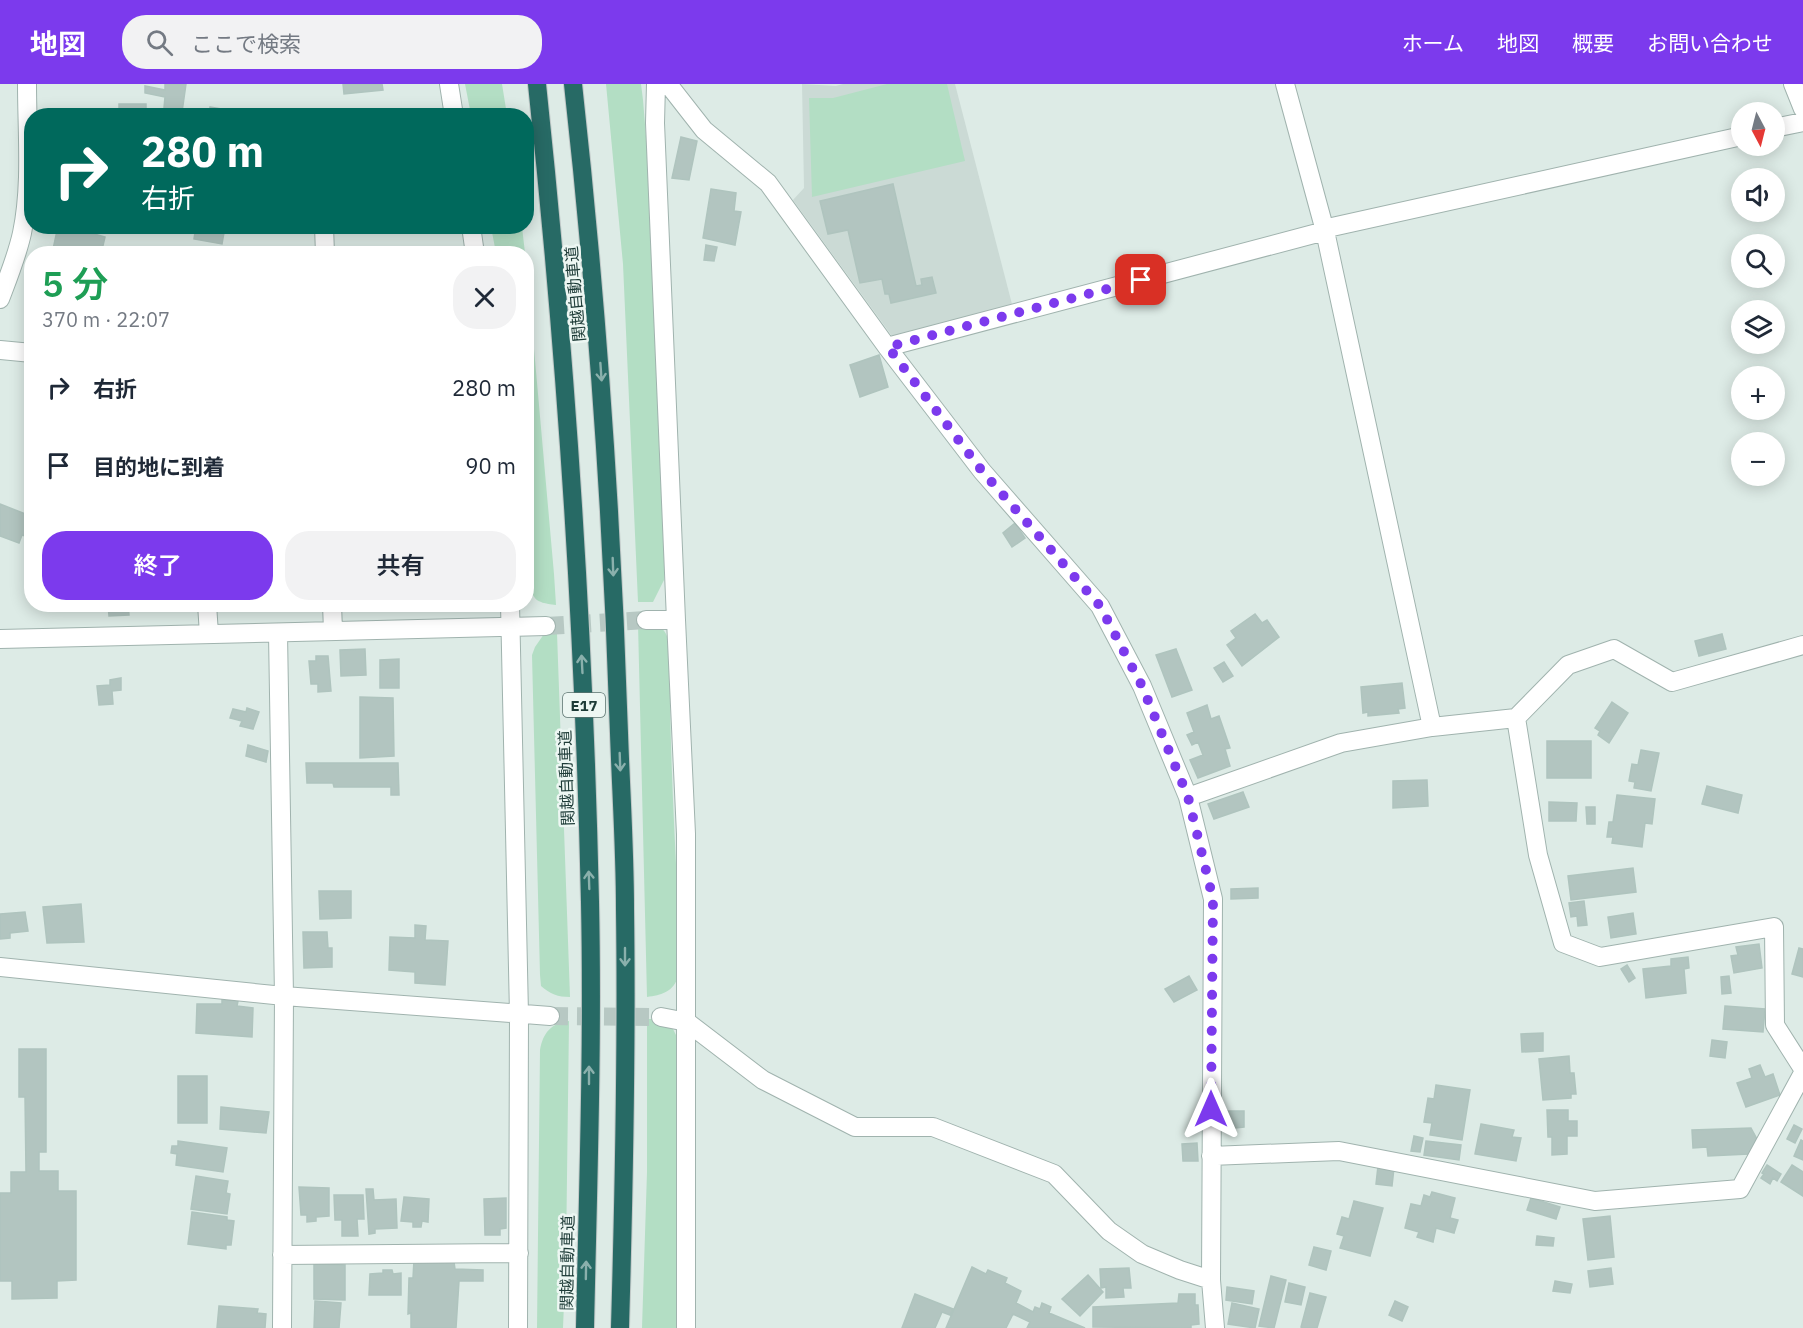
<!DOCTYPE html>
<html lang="ja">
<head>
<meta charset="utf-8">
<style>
  :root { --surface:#fff; --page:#f2f2f3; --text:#1f2937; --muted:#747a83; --accent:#7c3aed }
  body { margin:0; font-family:"IBM Plex Sans","Noto Sans JP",sans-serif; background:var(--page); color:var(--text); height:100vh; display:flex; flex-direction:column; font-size:22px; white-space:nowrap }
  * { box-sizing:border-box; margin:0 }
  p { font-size:20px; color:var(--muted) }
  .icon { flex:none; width:33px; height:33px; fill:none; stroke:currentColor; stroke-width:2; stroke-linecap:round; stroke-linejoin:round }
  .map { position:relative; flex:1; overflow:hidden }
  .sheet { position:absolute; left:24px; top:162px; width:510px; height:366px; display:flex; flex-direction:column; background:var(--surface); border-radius:24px; box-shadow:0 3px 15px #0003 }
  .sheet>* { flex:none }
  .top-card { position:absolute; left:24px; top:24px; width:510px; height:126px; border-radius:24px; box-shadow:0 3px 15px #0003; background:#00695c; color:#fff; overflow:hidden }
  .needle { width:39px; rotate:173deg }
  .controls { position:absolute; left:1731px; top:18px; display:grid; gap:12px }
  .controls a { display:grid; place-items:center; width:54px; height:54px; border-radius:50%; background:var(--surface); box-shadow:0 3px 15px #0003; font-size:30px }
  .pin { position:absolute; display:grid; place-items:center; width:51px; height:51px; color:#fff; margin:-26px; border-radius:12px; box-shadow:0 3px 9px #0006 }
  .me { position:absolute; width:66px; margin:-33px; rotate:0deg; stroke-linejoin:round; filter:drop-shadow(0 0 4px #0008) }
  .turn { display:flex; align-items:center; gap:21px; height:126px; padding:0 18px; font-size:27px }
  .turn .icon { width:78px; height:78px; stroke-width:2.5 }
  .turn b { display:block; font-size:42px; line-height:51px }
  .round { display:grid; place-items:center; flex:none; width:63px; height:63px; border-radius:24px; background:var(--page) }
  .summary { display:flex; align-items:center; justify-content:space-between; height:102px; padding:0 18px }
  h1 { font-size:36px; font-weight:600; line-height:45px; color:#1e9e55 }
  .primary-button { display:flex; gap:12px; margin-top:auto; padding:12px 18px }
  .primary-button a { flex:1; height:69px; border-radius:24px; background:var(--accent); color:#fff; font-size:24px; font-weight:600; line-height:69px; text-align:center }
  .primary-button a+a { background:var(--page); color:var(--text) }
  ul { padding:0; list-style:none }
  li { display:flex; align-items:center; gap:18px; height:78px; padding:0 18px }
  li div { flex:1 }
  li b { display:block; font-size:22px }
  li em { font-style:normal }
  header { display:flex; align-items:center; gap:36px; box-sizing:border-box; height:84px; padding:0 30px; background:var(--accent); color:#fff }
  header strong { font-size:28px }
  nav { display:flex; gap:33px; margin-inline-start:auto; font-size:21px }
  .search { width:420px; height:54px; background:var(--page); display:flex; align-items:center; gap:15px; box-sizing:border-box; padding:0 21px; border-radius:24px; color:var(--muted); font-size:22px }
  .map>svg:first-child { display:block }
  .built { fill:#cbdad5 }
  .green { fill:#b3dec4 }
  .building { fill:#b2c5c0; stroke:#afc4be; stroke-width:1.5 }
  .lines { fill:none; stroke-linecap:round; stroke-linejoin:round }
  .minor-tunnel { stroke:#b7c8c3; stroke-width:18; stroke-dasharray:18 9; stroke-linecap:butt }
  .minor-casing { stroke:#a0b3ae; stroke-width:20 }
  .motorway-casing { stroke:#c0c8c7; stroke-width:20 }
  .minor { stroke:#fff; stroke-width:18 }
  .motorway { stroke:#276a65; stroke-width:18 }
  .oneway { stroke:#8ab0ac }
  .route { stroke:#7c3aed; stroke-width:10; stroke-dasharray:0 18 }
  .labels { text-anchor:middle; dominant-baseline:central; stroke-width:5; stroke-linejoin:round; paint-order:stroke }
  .shield { fill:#edf7f3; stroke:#5b736f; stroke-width:1.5 }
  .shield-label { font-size:15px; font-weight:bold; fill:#1d3b37 }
  .street-label { font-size:16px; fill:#1d3b37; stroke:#edf7f3 }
</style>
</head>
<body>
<header>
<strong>地図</strong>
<div class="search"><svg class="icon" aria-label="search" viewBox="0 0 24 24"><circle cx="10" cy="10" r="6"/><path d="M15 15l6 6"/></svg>ここで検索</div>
<nav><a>ホーム</a><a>地図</a><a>概要</a><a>お問い合わせ</a></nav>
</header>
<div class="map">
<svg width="1803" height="1244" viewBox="0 0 1803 1244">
  <rect width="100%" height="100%" fill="#ddebe6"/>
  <path class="built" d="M802,0l34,2 7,-2h112l58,224 -121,28 -99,-136 11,-12z"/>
  <path class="green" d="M465,0h37l5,31h-36z
    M606,0h35l2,16 12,147 10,314 -1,19 -11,22h-15l-15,-338z
    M887,0h60l18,77 -153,36 -3,-99h24z
    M491,143h31l3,26h-29z
    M527,186l27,304 2,31c-23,-3 -22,-5 -28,-26z
    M638,540c10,1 23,-1 28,10 7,13 4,52 4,68 1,61 4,122 7,182 2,27 7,66 1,92 -4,16 -17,19 -31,21z
    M557,549l13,364c-12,0 -20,-3 -29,-11l-1,-11 -8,-320 3,-8 9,-13z
    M647,935h11l12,4 6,12 4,30 -2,263h-36l5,-156z
    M569,937l-3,234 -3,73h-26l3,-278c3,-17 11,-27 29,-29z"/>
  <path class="building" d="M165,0h21l-4,28 -18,-4 1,-11 -20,-4v-7l20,4z
    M343,0h39l1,6 -39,4z
    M119,20h27v12h-27z
    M210,23l18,3 -1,6h-18z
    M681,53l16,4 -8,39 -17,-2z
    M893,100l23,102 6,-1 -1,-6 11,-2 4,16 -45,10 -2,-9h-4l-3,-15 -22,4 -12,-53 -20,4 -8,-33z
    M711,105l25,4 -2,18 7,1 -6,33 -32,-7z
    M58,142h8l39,11 -4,17h-49z
    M196,142l29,1 -3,17 -28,-5z
    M706,161l11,2 -3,14 -10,-1z
    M879,271l9,32 -28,10 -10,-32z
    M0,420l28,11 -3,11 7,3v9l-10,-3 -3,8 -19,-7z
    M1015,439l10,15 -13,9 -9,-14z
    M108,520h20l1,11 -20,1z
    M1255,530l7,9 5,-3 12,17 -37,29 -15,-21 9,-7 -5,-7z
    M1722,550l4,15 -27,7 -4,-15z
    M365,565l1,26 -25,1 -1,-26z
    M1176,565l16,41 -20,7 -16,-42z
    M316,572h12l3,35 -13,1v-8h-7l-2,-23h7z
    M399,575v29h-19v-28z
    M1224,578l9,14 -10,6 -9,-14z
    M121,594v12l-9,1 1,13 -14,1 -2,-19 13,-1v-5z
    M1402,599l3,25 -7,1 1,4 -31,3v-4l-5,1 -2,-26z
    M360,613l33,1 1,58 -34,2z
    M1612,618l16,11 -19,30 -11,-8 2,-4 -5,-3z
    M1207,621l4,14 8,-3 11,32 -5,1 5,17 -32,12 -8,-18 13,-5 -5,-13 -6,3 -5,-10 7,-3 -7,-19z
    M247,624l12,4 -6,17 -13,-3 2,-5 -12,-3 3,-9 13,3z
    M1547,657h44v37h-44z
    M248,661l20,6 -2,11 -20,-6z
    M1641,666l18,3 -8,38 -17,-3 1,-6 -6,-1 3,-17 6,1z
    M306,679h92l1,32h-8v-8h-57l-1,-4h-26z
    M1427,696l1,26 -35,2v-27z
    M1707,702l35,9 -4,18 -36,-9z
    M1243,708l6,15 -35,12 -6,-15z
    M1617,711l38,4 -3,25 -7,-1 -3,24 -30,-4 1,-6h-6l2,-15h4z
    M1549,718l28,1 -1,18h-27z
    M1586,723h9v17h-8z
    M1633,784l3,24 -65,8 -3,-24z
    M1258,804v10l-27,1v-10z
    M319,807h32v27l-31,1z
    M1584,817l3,24 -9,1 -1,-10 -6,1 -2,-14z
    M81,820l3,38 -37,1 -4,-36z
    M25,828l3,19 -18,2v5l-10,1v-25z
    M1633,829l3,21 -25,4 -3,-21z
    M415,841l11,1 -1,14 23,1 -3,44 -30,-2v-11l-26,-2 1,-33 25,1z
    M303,848h24l1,16h4v19l-28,1z
    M1759,860l3,24 -28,5 -3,-17 7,-1 -2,-8z
    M1799,864l4,1v28l-11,-3z
    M1688,873l1,11 -5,1 2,24 -40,5 -3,-29 28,-3v-7z
    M1627,881l8,13 -6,4 -8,-13z
    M1189,892l8,14 -23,12 -9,-13z
    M1729,892l2,17 -9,1 -1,-17z
    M222,916l16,1 -1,5 16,2 -1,29 -56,-4 1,-29h25z
    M1725,922l40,3 -2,23 -40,-3z
    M1543,949v18l-21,1 -1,-18z
    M1712,956l15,2 -2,16 -15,-2z
    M19,965h27v103h-7v19h19v20h18v89l-19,1v17l-45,1v-18h-12v-88h11v-21h15l-1,-75h-6z
    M1569,972l1,17h4l2,21h-5v4l-28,2 -4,-41z
    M1760,981l5,12 8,-3 7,21 -34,12 -9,-24 15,-5 -3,-9z
    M178,992h29v47h-29z
    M1436,1001l34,5 -8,50 -32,-5 2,-12 -8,-1 4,-24 6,1z
    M221,1023l48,5 -3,21 -46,-4z
    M1547,1026h21v11h9v15h-10v18l-15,1v-18h-4z
    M1225,1027h19v16l-18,2z
    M1481,1040l33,6 -2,7 9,1 -5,23 -41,-7z
    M1794,1041l8,4 -7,14 -8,-4z
    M1751,1044l7,13 -9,13 -41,2 -1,-9 -14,1 -1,-18z
    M1414,1052l9,2 -3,14 -9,-1z
    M1801,1056l2,1v19l-9,-4z
    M178,1057l49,7 -4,24 -47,-7 1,-11 -6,-1 1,-7h6z
    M1426,1057l35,4 -2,15 -35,-5z
    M1197,1059l1,18h-15l-1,-17z
    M1767,1081l14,9 -4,7 -4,-3 -3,6 -9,-6 3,-4 -2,-1z
    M1792,1081l11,7v24l-22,-14z
    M1378,1082l16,2 -2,18 -16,-2z
    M196,1092l32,5 -2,12 4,1 -3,20 -36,-5z
    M299,1103l30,1v28l-13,1v4l-9,1v-7h-6z
    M366,1105h7l1,11 22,-1 1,29 -22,1v4l-6,1z
    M1432,1108l23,6 -5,20 8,2 -4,13 -18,-5 -3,14 -16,-5 2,-5 -14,-4 6,-24 10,2 3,-11 6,2z
    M334,1111h29l1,24h-7l1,17h-16v-16h-7z
    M404,1113l25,2 -1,23 -6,-1 -1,6h-8v-5l-12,-1z
    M506,1114v30l-6,1v6h-15l-1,-36z
    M1531,1114l29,9 -4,12 -29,-9z
    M1354,1117l29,7 -13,48 -30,-8 4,-12 -7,-2 5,-17 7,2z
    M192,1128l35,5v3l7,1 -3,24h-5v4l-38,-5z
    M1610,1132l4,41 -26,3 -5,-41z
    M1537,1152l17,2 -1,8 -17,-1z
    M1314,1163l17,4 -5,19 -17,-5z
    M414,1176l40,2 1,7 28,1v11h-24l-3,47h-45v-15l-3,1 1,-36h4z
    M314,1180l31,1v35l-31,-1z
    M972,1183l14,7 2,-4 19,8 -2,5 16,8 -5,12 17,9 2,-5 5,2 2,-6 9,4 -2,6 36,15h-58l3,-6 -17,-8 -7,14h-60z
    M1129,1184l2,20h-8l1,9 -18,1v-11l-5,1 -1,-19z
    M1611,1184l2,16 -23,3 -2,-16z
    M383,1186h9l1,4 8,-1v22h-32l1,-21 13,-1z
    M1088,1191l15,17 -23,24 -18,-17z
    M1271,1192l15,4 -12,48 -15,-2z
    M1555,1197l17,3 -2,9 -17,-2z
    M1289,1199l16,4 -4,18 -16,-3z
    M1227,1203l27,4 -2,13 -26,-4z
    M1310,1209l16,4 -9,31h-14l-2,-1z
    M915,1210l38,15 -3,6 -8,-3 -7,16h-33z
    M1179,1210h16v11h3l1,19 -8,1v3l-98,-1v-20l85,-4z
    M315,1217l26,2 -2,25h-25z
    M1395,1217l13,6 -6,14 -13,-6z
    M1232,1219l27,6 -4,19 -27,-4z
    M219,1222l39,3 -1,4 9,1 -1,14h-48z"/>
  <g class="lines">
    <path class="minor-tunnel" d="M546,542l100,-6
      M550,932l111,1"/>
    <g class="minor-casing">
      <path id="minor" d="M449,0l5,32
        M656,0l-1,39 21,497
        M668,0l36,46 64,53 119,164 95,124 118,135 42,80 46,111 25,102 -2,381 4,48
        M1285,0l40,147 107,496
        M1793,0l10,25
        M1774,44l29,-6
        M324,142l1,28
        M471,142l4,28
        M1323,145l419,-93
        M0,215c8,-21 17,-43 22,-66 10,-48 5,-100 5,-149
        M887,263l438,-116
        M0,266l32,3
        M207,520l2,30
        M332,520l1,27
        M510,520l9,410 -1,314
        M646,536h30l10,214v494
        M278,549l6,363 -2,332
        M0,555l546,-13
        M1516,634l22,137 25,88 37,14 174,-30 1,98 28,44
        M1188,713l153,-54 91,-16 84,-9 52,-53 46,-16 58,33 131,-37
        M0,883l284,29 266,20
        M661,933l26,5 76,58 92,47h78l121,47 55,57 33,23 38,16 31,10
        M1211,1072l128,-5 256,50 145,-12 63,-116
        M282,1171l237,-2"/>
    </g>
    <g class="motorway-casing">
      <path id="motorway" d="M537,0c29,272 47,545 53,818 3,142 -2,284 -5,426
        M573,0c24,216 39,432 46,649 2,59 6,117 6,176 2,139 -1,279 -5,419"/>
    </g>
    <use href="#minor" class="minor"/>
    <use href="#motorway" class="motorway"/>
  </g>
  <defs><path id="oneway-shaft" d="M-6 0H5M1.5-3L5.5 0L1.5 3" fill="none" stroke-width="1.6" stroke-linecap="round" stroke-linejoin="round" transform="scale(1.5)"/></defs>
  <g class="oneway">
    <use href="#oneway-shaft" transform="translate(601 288) rotate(86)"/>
    <use href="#oneway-shaft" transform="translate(613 483) rotate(88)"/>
    <use href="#oneway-shaft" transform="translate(582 580) rotate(-93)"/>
    <use href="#oneway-shaft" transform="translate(620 678) rotate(88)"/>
    <use href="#oneway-shaft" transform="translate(589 796) rotate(-92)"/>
    <use href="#oneway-shaft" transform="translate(625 873) rotate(90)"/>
    <use href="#oneway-shaft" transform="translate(589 991) rotate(-90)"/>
    <use href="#oneway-shaft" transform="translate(586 1186) rotate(-89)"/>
  </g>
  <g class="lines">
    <path class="route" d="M1141,196l-253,67 94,124 118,135 42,80 46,111 25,102 -2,210"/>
  </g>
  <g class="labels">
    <rect class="shield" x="563" y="609" width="42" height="24" rx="4.5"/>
    <g class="shield-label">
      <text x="584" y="621">E17</text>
    </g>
    <g class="street-label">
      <text transform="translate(575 210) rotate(-95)">関越自動車道</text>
      <text transform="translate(566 694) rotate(-92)">関越自動車道</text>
      <text transform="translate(567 1179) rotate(-89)">関越自動車道</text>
    </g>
  </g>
</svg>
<div class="controls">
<a><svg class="needle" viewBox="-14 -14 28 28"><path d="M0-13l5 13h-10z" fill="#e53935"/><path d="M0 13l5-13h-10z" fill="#747a83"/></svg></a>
<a><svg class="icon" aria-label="sound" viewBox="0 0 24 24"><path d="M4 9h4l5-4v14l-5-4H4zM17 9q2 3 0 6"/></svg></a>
<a><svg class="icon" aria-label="search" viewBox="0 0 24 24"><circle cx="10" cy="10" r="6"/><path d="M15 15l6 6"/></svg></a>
<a><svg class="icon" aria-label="layers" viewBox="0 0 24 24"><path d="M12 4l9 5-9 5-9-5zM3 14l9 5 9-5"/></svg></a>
<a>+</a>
<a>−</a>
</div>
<div class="pin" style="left:1141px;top:196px;background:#d93025"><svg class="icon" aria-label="arrive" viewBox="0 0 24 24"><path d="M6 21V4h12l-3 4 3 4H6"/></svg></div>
<svg class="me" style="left:1211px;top:1025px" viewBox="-20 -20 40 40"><path d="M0-17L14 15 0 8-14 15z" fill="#7c3aed" stroke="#fff" stroke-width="4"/></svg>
<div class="top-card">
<div class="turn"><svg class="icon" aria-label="right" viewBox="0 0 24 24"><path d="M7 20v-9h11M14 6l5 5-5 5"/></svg><div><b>280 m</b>右折</div></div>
</div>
<section class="sheet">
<div class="summary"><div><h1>5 分</h1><p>370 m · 22:07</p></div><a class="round"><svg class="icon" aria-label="close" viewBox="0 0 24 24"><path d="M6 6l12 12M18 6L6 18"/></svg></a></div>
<ul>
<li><svg class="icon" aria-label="right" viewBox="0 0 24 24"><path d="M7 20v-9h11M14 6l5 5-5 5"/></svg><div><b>右折</b></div><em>280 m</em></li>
<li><svg class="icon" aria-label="arrive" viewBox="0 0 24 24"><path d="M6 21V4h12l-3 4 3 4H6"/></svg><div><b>目的地に到着</b></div><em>90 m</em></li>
</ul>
<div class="primary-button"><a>終了</a><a>共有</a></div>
</section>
</div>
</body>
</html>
